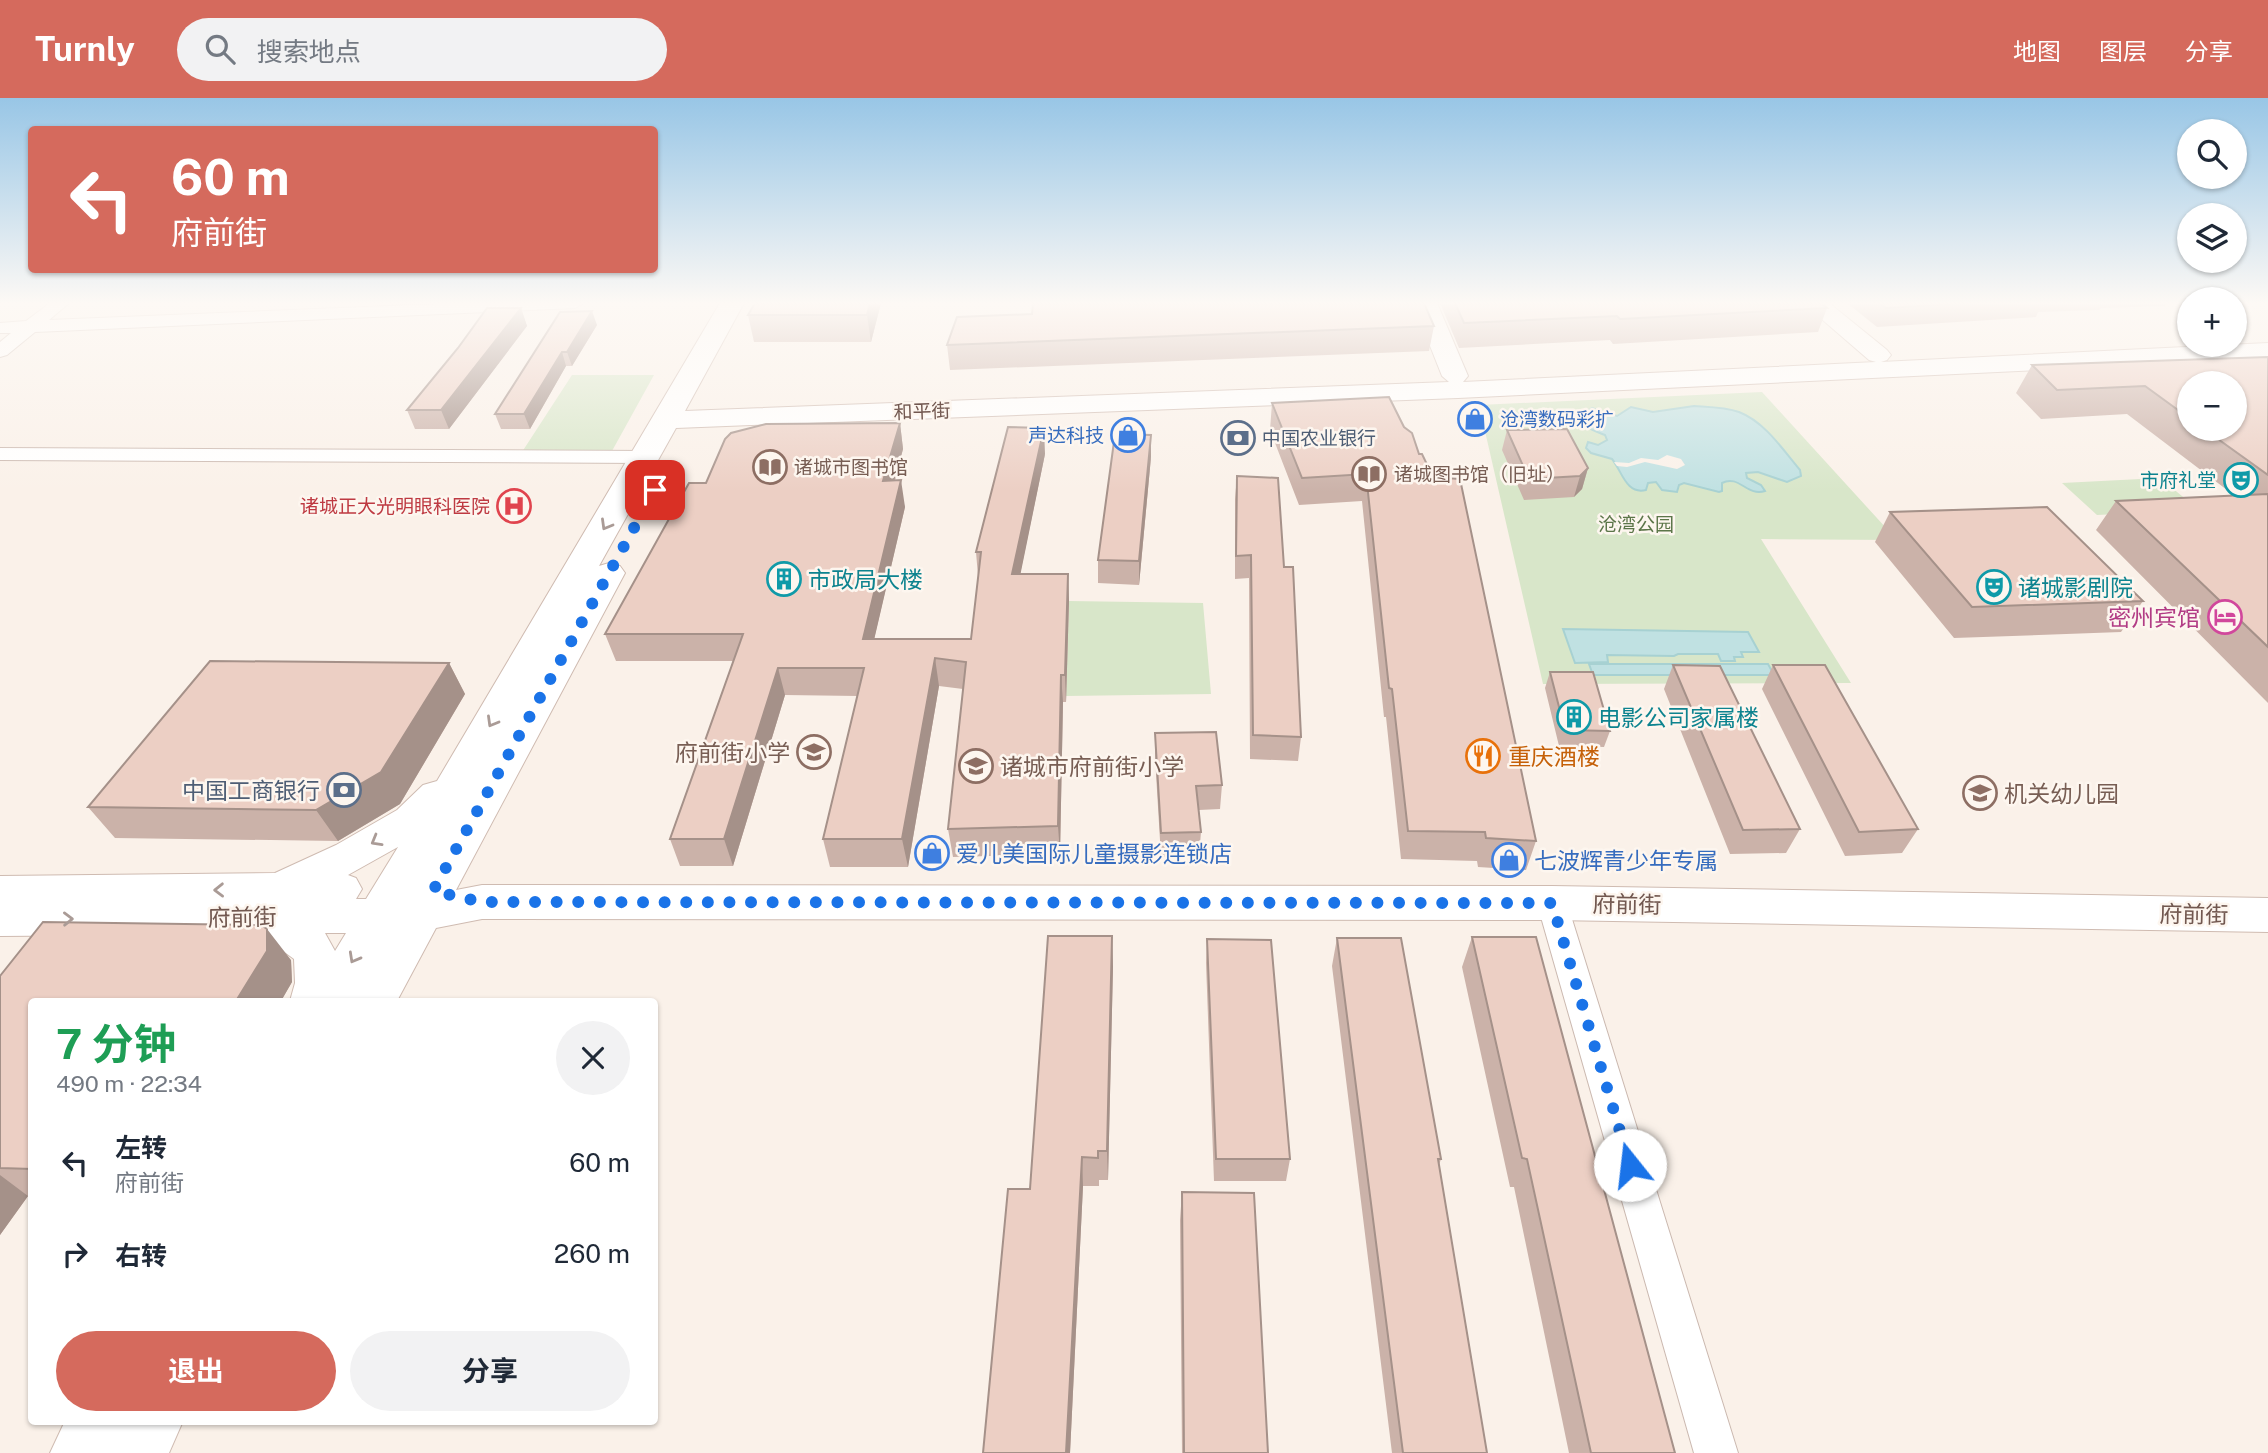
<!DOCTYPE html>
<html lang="zh">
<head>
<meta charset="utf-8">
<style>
  :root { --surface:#fff; --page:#f2f2f3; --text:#1f2937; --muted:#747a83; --accent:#d56a5d }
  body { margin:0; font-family:"Public Sans","Noto Sans SC",sans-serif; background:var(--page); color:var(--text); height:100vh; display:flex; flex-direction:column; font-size:26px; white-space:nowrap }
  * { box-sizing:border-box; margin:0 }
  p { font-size:23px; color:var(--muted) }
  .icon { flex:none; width:38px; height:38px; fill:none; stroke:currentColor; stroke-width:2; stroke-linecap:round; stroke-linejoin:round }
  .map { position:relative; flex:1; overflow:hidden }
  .details { position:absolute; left:28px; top:900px; width:630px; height:427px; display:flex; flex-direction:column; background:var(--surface); border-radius:7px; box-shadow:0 2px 5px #0004 }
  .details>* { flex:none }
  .top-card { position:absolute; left:28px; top:28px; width:630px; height:147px; border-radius:7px; box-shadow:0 2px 5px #0004; background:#d56a5d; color:#fff; overflow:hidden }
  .fabs { position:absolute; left:2177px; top:21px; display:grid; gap:14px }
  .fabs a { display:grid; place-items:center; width:70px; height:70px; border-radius:50%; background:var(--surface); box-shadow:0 2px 5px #0004; font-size:35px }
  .pin { position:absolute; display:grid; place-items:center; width:60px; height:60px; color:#fff; margin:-30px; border-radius:14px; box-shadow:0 4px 10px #0006 }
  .me { position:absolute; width:77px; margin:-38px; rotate:344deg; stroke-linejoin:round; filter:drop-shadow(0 0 5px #0008) }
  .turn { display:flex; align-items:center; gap:24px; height:147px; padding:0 28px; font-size:32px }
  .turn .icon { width:91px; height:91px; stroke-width:2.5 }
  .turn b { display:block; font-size:49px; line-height:60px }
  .round { display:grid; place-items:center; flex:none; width:74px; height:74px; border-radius:37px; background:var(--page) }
  .head { display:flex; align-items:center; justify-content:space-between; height:119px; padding:0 28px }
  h1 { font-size:42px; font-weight:700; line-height:52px; color:#1e9e55 }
  .button { display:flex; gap:14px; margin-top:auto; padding:14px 28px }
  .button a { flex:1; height:80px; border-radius:42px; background:var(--accent); color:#fff; font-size:28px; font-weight:700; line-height:80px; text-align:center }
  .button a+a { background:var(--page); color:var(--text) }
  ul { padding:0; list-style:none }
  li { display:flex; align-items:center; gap:21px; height:91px; padding:0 28px }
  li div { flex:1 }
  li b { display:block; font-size:26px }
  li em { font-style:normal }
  header { display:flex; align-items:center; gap:42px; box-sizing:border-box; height:98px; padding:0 35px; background:var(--accent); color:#fff }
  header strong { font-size:33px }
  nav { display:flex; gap:38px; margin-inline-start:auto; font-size:24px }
  .search { width:490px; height:63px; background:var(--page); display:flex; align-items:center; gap:18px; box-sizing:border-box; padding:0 24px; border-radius:38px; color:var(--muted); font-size:26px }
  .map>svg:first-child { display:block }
  .green { fill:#d8e6c9 }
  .water { fill:#c0e1e2; stroke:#a7d1d2; stroke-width:2 }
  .pier { fill:#faf1e9 }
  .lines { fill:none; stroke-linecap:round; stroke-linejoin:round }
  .street-casing { stroke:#cbb9b0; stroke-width:2 }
  .secondary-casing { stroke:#cfbbb1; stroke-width:2 }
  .street { fill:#fff; fill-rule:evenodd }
  .secondary { fill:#fff; fill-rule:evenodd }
  .wall { fill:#cbb2a9; fill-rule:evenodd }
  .shaded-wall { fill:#a59189 }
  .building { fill:#eccfc4; stroke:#a59189; stroke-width:2 }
  .oneway { stroke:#aa9b96 }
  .route { stroke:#1a73e8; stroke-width:12; stroke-dasharray:0 21.6 }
  .labels { text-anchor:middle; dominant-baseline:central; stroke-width:5; stroke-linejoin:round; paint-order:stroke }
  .far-street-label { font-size:19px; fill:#725850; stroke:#fdf6ef }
  .far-shop-label { font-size:19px; fill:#366cbe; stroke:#fdf6ef; text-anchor:start }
  .far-service-label { font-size:19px; fill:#4e5e75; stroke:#fdf6ef; text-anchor:start }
  .far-education-label { font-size:19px; fill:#785e54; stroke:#fdf6ef; text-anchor:start }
  .far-culture-label { font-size:19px; fill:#0d838f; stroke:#fdf6ef; text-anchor:end }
  .far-health-label { font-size:19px; fill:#be3a42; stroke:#fdf6ef; text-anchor:end }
  .far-park-label { font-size:19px; fill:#5c7649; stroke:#fdf6ef }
  .culture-label { font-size:23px; fill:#0d838f; stroke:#fdf6ef; text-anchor:start }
  .hotel-label { font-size:23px; fill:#b23c85; stroke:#fdf6ef; text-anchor:end }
  .education-label { font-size:23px; fill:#785e54; stroke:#fdf6ef; text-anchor:start }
  .food-label { font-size:23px; fill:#c56008; stroke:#fdf6ef; text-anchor:start }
  .service-label { font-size:23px; fill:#4e5e75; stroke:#fdf6ef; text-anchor:end }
  .shop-label { font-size:23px; fill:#366cbe; stroke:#fdf6ef; text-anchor:start }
  .street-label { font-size:23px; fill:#725850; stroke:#fdf6ef }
</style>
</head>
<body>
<header>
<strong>Turnly</strong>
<div class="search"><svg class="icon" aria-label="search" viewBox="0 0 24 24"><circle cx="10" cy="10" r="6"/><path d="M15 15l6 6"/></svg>搜索地点</div>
<nav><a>地图</a><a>图层</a><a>分享</a></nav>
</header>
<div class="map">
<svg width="2268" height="1355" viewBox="0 0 2268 1355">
  <rect width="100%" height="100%" fill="#faf1e9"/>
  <path class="green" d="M572,277h82l-42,76 -90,1z
    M1762,294l135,148 -136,-1 90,144 -308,1 -64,-279z
    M2160,380l39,32 -102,5 -35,-32z
    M1069,503l134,2 8,91 -145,2z"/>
  <path class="water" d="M1694,308c15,1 31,1 45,6 26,10 44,38 61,58l1,6 -14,6 -29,-10 -12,1 1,5 14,7 4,6c-18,6 -26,-17 -43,-8v8l-3,1 -35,-9 -5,2 -2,7 -15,-2 -6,-8 -8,1 -2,7c-20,5 -24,-19 -34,-31l-21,-6 -5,-5 2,-6 10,3 9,-5 -2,-5c-12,-5 -22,-6 -20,-21l7,-6 25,8 14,-9 22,5z
    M1563,531l185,3 11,20h-18l2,5h-9l1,4h-14l-3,-7h-40l-4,2 -67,-1 1,7 -33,1z
    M1589,566h179l6,11h-181z"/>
  <path class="pier" d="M1667,357l14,4 4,6 -8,4 -32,-7 -18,5 -10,-1 -3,-4 15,1 12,-5 17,2z"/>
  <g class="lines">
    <g class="street-casing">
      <path id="street" d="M50,205h19l-20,17 414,-17h121l-9,5 -540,24 -28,23 -7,2v-15l11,-9h-11v-10l26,-2z
        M0,350l646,3 7,2 3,4 -3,4 -7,2 -646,-3z
        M1552,793l11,3 4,9 171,550h-44l-157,-550 4,-9z"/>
    </g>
    <g class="secondary-casing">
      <path id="secondary" d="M720,205h24l-59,108 764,-29 -7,-6 -29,-73h24l31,73 -5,6 413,-20 -7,-2 -66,-57h26l58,47 4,5 -4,5 -6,2 387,-19v16l-810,39 -782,30 -77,138 10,-3 11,3 5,7 -169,317 26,-5 1070,1 716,12v34l-716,-12 -1070,-1 -46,9 -39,73h-107l5,-18 -1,-24 -34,-25 -260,2v-60l275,-3 61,-28 61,-35 26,-25 14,-4zM398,749l-32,52h-10l6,-10 -6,-11 -8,-3zM325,835h21l-11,18z
        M65,1323h118l-14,32h-119z"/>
    </g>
    <use href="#street" class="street"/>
    <use href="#secondary" class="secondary"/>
  </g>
  <path class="wall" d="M881,205l-10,39h-117l-6,-27z
    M1440,205h381l6,5 -9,24 -205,12 -3,-4 -151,8z
    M1847,205h320l-2,3 -64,2 -2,2 -61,2 -2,5 -159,10z
    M521,210l6,18 -78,103h-34l-8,-19z
    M560,214l37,13 -25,41h-6l-36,63h-29l-6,-15z
    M1434,228l-5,25 -479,19 -3,-25z
    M2268,259v346l-172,-173 20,-29 119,-5 -108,-82 -86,5 -25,-26 16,-28zM2189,285l46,46h-46z
    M1389,299l147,444 -10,29 -48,-3 -1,-6 -76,-2 -15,-142h-2l-22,-216 -63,4 -29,-75 2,-27z
    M900,325l3,26 -8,32 10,26 -31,132h97l7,-63 -2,-24 69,-98 -25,120h48l1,27 -3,101h-3l-3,152 -107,3 -5,-28 15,-140 -24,-3 -31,181h-78l-7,-28 35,-143 -73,-1 -52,171h-53l-10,-27 63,-178h-117l-11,-27 101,-151z
    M1507,332l81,38 -6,21 -8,8 -50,3 -22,-50z
    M1151,359l-12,128 -41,-2v-23z
    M1237,378l47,91 17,170 -3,24 -48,-2 -1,-181 -14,1v-80z
    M1890,414l253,89 -22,31 -167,6 -79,-96z
    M449,565l16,31 -65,110 -62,37 -223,-3 -27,-31z
    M1673,567l127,164 -14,24 -56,1 -66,-165z
    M1773,567l145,164 -16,24 -57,3 -83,-167z
    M1550,574l60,59 -6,16 -45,-1 -14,-58z
    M1155,635l67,52 -2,24 -21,1 2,22 -2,24 -38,1 -6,-100z
    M1112,838l1,31 -5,213h-9v6h-16l-13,267h-87l47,-264z
    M1472,839l203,516h-106l-55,-266h-4l-48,-220z
    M1337,840l104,221 -2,6 48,288h-95l-60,-487z
    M1207,841l83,220 -4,22h-72l-8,-218z
    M291,862l1,22 -11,19h-249v195h-4l-28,39v-259z
    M1182,1094l86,261h-86l-2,-233z"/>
  <path class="shaded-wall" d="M870,205h11l-10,39 -4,-27z
    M521,210l6,18 -78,103 -8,-19z
    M592,213l5,14 -25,41 -5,-14z
    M562,254l4,14 -36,63 -6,-15z
    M900,325l3,26 -16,58 -4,-26z
    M1044,330l1,26 -30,147 -3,-27z
    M1151,337v22l-12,128v-24z
    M1588,370l-6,21 -8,8 6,-21z
    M901,382l4,27 -37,159 -5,-27z
    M1068,476l1,27 -3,101 -1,-27z
    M935,560l4,28 -31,181 -6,-28z
    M449,565l16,31 -65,110 -62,37 -22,-31z
    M778,570l7,27 -52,171 -9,-27z
    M1061,577l2,27 -3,152 -2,-28z
    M267,831l24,31 1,22 -11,19h-45z
    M1112,838l1,31 -5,213 -1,-29z
    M1082,1059l1,29 -13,267h-4z
    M0,1077l28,21 -28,39z"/>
  <path class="building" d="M755,205h115l-3,12h-119z
    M1033,205h391l10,23 -487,19 10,-28 75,-3z
    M1455,205h366l6,5 -207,11 -3,-3 -153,7z
    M1879,205h89l-82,5z
    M487,210h34l-80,102h-34l51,-62z
    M592,213l-25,41h-5l-38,62h-29l65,-102z
    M2268,259v118l-64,-46h31v-46h-46v35l-44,-32 -88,4 -25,-25z
    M1389,299l15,30 8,6 7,21h3l11,23 27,2 76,362 -50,-3 -1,-6 -77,-1 -16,-142 -3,-1 -23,-214 -64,4 -30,-75z
    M900,325l-17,58 18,-1 -38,159h108l10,-87h-5l32,-125 36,1 -32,146h56l-3,101h-4l-3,151 -110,3 18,-167 -31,-4 -33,181h-79l41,-171h-86l-54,171h-54l73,-205h-138l84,-151h17l19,-44 6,-6 35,-9z
    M1567,331l21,39 -8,8 -51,3 -22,-49z
    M1115,336l36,1 -12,126 -41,-1z
    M1237,378l41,2 6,89h9l8,170 -48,-2 -2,-180 -15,1z
    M2268,396v153l-152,-146z
    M2047,409l96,94 -171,6 -82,-95z
    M210,563l239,2 -68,109 -65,38 -228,-3z
    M1673,567l47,1 80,163 -57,1z
    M1773,567h52l93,164 -59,3z
    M1550,574h43l17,59 -45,-1z
    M1216,634l6,53 -26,1 5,46 -40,1 -6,-100z
    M43,824l218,3 6,4v22l-31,50h-204v168l-32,-1v-192z
    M1048,838h64l-5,215h-9v7l-16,-1 -16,296h-83l25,-264h22z
    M1472,839h64l139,516h-84l-64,-294 -5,-1z
    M1337,840h64l40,221h-3l49,294h-84z
    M1207,841l64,1 19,219h-74z
    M1182,1094l72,1 14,260h-84z"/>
  <defs><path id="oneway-chevron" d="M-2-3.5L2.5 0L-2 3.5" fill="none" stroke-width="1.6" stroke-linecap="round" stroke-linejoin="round" transform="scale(1.75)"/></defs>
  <g class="oneway">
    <use href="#oneway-chevron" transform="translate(606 427) rotate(120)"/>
    <use href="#oneway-chevron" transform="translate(492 624) rotate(120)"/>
    <use href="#oneway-chevron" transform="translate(376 743) rotate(150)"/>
    <use href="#oneway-chevron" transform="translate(219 792) rotate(179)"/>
    <use href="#oneway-chevron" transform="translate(68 821) rotate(-1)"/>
    <use href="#oneway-chevron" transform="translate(354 860) rotate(119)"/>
  </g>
  <linearGradient id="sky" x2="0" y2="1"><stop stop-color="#98c6e6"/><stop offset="0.52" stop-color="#fdf9f5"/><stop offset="1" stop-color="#fdf9f5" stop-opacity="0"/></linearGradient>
  <rect width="2268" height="394" fill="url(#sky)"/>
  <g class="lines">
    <path class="route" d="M655,392l-222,401 49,11 1070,1 78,262"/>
  </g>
  <defs>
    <g id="shop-ring" transform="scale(1.75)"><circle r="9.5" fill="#fdf6ef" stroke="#3f7fe0" stroke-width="1.5"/><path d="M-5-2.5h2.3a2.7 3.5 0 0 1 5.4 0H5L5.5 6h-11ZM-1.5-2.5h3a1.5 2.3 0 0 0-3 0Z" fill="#3f7fe0"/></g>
    <g id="bank-ring" transform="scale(1.75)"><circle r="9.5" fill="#fdf6ef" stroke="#5c6f8a" stroke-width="1.5"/><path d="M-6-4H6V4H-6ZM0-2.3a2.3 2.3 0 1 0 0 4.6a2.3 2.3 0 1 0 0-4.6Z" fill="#5c6f8a"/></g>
    <g id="library-ring" transform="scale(1.75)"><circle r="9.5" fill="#fdf6ef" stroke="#8d6e63" stroke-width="1.5"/><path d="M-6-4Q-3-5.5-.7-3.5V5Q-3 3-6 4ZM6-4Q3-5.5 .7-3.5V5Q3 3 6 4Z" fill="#8d6e63"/></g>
    <g id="theatre-ring" transform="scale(1.75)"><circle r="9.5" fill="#fdf6ef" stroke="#0f9aa8" stroke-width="1.5"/><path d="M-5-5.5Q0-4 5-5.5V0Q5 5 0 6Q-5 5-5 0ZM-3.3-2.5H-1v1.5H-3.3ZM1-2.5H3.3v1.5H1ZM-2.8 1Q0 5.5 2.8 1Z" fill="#0f9aa8"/></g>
    <g id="hospital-ring" transform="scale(1.75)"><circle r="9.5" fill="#fdf6ef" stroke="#e0444e" stroke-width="1.5"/><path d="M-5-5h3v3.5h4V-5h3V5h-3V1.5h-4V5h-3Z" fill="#e0444e"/></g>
    <g id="building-ring" transform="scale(1.75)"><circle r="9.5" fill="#fdf6ef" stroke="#0f9aa8" stroke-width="1.5"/><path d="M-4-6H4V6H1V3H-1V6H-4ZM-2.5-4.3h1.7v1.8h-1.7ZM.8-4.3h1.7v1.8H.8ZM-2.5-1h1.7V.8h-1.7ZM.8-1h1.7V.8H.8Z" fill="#0f9aa8"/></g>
    <g id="hotel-ring" transform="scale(1.75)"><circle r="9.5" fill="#fdf6ef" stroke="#d1479c" stroke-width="1.5"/><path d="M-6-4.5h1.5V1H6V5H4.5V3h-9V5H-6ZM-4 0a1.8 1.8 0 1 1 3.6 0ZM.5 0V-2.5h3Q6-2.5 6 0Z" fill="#d1479c"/></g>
    <g id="school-ring" transform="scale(1.75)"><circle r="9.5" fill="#fdf6ef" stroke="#8d6e63" stroke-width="1.5"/><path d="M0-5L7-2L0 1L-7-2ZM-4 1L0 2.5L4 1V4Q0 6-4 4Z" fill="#8d6e63"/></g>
    <g id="restaurant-ring" transform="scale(1.75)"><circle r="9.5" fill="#fdf6ef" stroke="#e8710a" stroke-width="1.5"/><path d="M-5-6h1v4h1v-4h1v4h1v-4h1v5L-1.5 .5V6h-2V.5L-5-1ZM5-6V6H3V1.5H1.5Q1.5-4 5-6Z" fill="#e8710a"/></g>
  </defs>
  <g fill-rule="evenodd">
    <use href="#shop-ring" x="1475" y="321"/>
    <use href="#shop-ring" x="1128" y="337"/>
    <use href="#bank-ring" x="1238" y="340"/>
    <use href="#library-ring" x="770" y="369"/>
    <use href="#library-ring" x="1369" y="376"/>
    <use href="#theatre-ring" x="2241" y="382"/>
    <use href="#hospital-ring" x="514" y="408"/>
    <use href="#building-ring" x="784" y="481"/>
    <use href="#theatre-ring" x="1994" y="489"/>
    <use href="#hotel-ring" x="2225" y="519"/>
    <use href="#building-ring" x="1574" y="619"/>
    <use href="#school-ring" x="814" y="654"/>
    <use href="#restaurant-ring" x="1483" y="658"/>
    <use href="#school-ring" x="976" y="668"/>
    <use href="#bank-ring" x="344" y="692"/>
    <use href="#school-ring" x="1980" y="695"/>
    <use href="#shop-ring" x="932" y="755"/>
    <use href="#shop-ring" x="1509" y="762"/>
  </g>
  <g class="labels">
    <g class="far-street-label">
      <text transform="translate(922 313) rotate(-2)">和平街</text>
    </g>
    <g class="far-shop-label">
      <text x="1500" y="321">沧湾数码彩扩</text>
      <text x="1104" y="337" text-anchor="end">声达科技</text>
    </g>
    <g class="far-service-label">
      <text x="1262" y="340">中国农业银行</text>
    </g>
    <g class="far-education-label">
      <text x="794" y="369">诸城市图书馆</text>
      <text x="1394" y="376">诸城图书馆（旧址）</text>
    </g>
    <g class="far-culture-label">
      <text x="2216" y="382">市府礼堂</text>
    </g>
    <g class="far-health-label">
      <text x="490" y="408">诸城正大光明眼科医院</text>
    </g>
    <g class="far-park-label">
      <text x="1636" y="426">沧湾公园</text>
    </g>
    <g class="culture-label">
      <text x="808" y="481">市政局大楼</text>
      <text x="2018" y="489">诸城影剧院</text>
      <text x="1598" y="619">电影公司家属楼</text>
    </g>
    <g class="hotel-label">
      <text x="2200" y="519">密州宾馆</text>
    </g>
    <g class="education-label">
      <text x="790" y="654" text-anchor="end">府前街小学</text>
      <text x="1000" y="668">诸城市府前街小学</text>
      <text x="2004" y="695">机关幼儿园</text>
    </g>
    <g class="food-label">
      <text x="1508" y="658">重庆酒楼</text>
    </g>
    <g class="service-label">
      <text x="320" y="692">中国工商银行</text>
    </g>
    <g class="shop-label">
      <text x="956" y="755">爱儿美国际儿童摄影连锁店</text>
      <text x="1534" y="762">七波辉青少年专属</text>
    </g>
    <g class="street-label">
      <text transform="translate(1627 806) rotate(1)">府前街</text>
      <text transform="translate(2194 816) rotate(1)">府前街</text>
      <text transform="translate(242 819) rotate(-1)">府前街</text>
    </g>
  </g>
</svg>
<div class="fabs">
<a><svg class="icon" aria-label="search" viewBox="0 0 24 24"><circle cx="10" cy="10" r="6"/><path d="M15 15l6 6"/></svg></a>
<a><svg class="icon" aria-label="layers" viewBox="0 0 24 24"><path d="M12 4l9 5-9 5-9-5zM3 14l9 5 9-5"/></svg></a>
<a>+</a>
<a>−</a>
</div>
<div class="pin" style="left:655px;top:392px;background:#d93025"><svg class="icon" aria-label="arrive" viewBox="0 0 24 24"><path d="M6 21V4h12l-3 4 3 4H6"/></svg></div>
<svg class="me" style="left:1630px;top:1067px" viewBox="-20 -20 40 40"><circle r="19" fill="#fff"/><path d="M0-13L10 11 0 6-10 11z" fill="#1a73e8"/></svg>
<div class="top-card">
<div class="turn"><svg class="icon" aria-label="left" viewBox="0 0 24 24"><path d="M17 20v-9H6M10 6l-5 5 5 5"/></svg><div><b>60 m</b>府前街</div></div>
</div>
<section class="details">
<div class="head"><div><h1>7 分钟</h1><p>490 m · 22:34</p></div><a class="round"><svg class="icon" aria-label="close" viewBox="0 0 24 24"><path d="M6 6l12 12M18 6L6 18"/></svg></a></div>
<ul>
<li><svg class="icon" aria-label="left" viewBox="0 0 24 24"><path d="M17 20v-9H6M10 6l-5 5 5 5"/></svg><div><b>左转</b><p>府前街</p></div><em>60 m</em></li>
<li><svg class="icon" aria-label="right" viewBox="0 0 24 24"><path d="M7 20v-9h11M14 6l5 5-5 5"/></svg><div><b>右转</b></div><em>260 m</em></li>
</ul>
<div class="button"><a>退出</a><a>分享</a></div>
</section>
</div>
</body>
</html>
